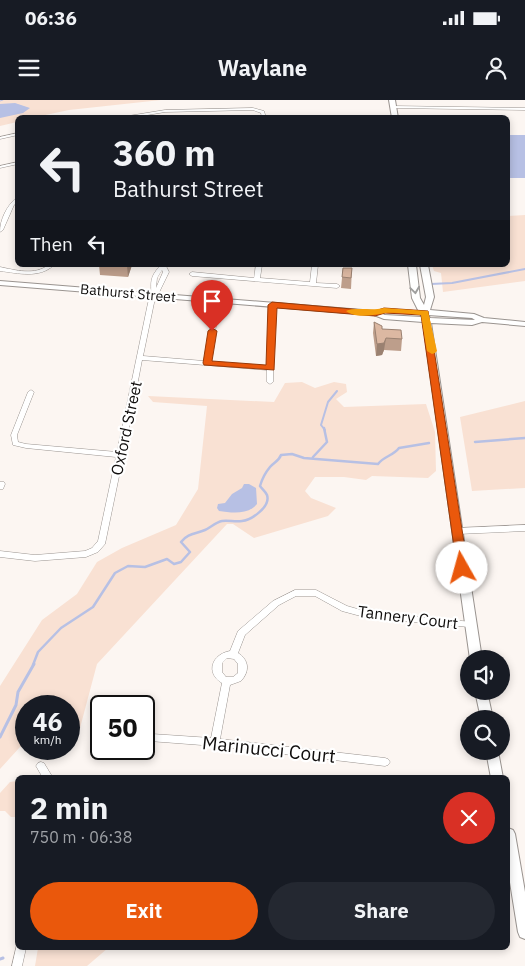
<!DOCTYPE html>
<html lang="en">
<head>
<meta charset="utf-8">
<style>
  :root { --surface:#171b24; --page:#242831; --text:#f1f3f6; --muted:#9ea1a6; --accent:#ea580c }
  body { margin:0; font-family:"IBM Plex Sans",sans-serif; background:var(--page); color:var(--text); height:100vh; display:flex; flex-direction:column; font-size:19px; white-space:nowrap }
  * { box-sizing:border-box; margin:0 }
  p { font-size:16px; color:var(--muted) }
  .icon { flex:none; width:28px; height:28px; fill:none; stroke:currentColor; stroke-width:2; stroke-linecap:round; stroke-linejoin:round }
  .map { position:relative; flex:1; overflow:hidden }
  .details { position:absolute; left:15px; top:675px; width:495px; height:175px; display:flex; flex-direction:column; background:var(--surface); border-radius:8px; box-shadow:0 2px 8px #0003 }
  .details>* { flex:none }
  .top-card { position:absolute; left:15px; top:15px; width:495px; height:152px; border-radius:8px; box-shadow:0 2px 8px #0003; background:#171b24; color:var(--text); overflow:hidden }
  .tools { position:absolute; left:460px; top:550px; display:grid; gap:10px }
  .tools a { display:grid; place-items:center; width:50px; height:50px; border-radius:50%; background:var(--surface); box-shadow:0 2px 8px #0003; font-size:25px }
  .speed { position:absolute; left:15px; top:595px; display:flex; gap:10px; font-size:25px; font-weight:700; text-align:center }
  .speed>* { display:grid; place-content:center; width:65px; height:65px; border-radius:50%; background:var(--surface); box-shadow:0 2px 8px #0003; line-height:1 }
  .speed small { font-size:12px; font-weight:400 }
  .speed .limit { border:2px solid #111; border-radius:8px; background:#fff; color:#111 }
  .pin { position:absolute; display:grid; place-items:center; width:42px; height:42px; color:#fff; margin:-51px -21px; border-radius:50% 50% 50% 0; rotate:-45deg; box-shadow:0 0 5px #0007 }
  .pin .icon { rotate:45deg }
  .me { position:absolute; width:55px; margin:-28px; rotate:353deg; stroke-linejoin:round; filter:drop-shadow(0 0 4px #0008) }
  .turn { display:flex; align-items:center; gap:18px; height:105px; padding:0 15px; font-size:22px }
  .turn .icon { width:65px; height:65px; stroke-width:2.5 }
  .turn b { display:block; font-size:35px; line-height:42px }
  .then { display:flex; align-items:center; height:48px; padding:0 15px; background:#0003; gap:10px; font-size:19px }
  .round { display:grid; place-items:center; flex:none; width:52px; height:52px; border-radius:26px; background:var(--page) }
  .summary { display:flex; align-items:center; justify-content:space-between; height:85px; padding:0 15px }
  h1 { font-size:30px; font-weight:700; line-height:38px }
  .primary-button { display:flex; gap:10px; margin-top:auto; padding:10px 15px }
  .primary-button a { flex:1; height:58px; border-radius:30px; background:var(--accent); color:#fff; font-size:20px; font-weight:700; line-height:58px; text-align:center }
  .primary-button a+a { background:var(--page); color:var(--text) }
  .status { display:flex; justify-content:space-between; align-items:center; height:35px; padding:0 25px; background:var(--surface); direction:ltr }
  .status svg { height:14px; fill:currentColor }
  header { display:flex; justify-content:space-between; align-items:center; height:65px; padding:0 15px; background:var(--surface); font-size:22px; font-weight:700 }
  .map>svg:first-child { display:block }
  .green { fill:#f9e1d3 }
  .water { fill:#b7c0e4 }
  .lines { fill:none; stroke-linecap:round; stroke-linejoin:round }
  .stream-far3 { stroke:#b7c0e4; stroke-width:1 }
  .stream-far2 { stroke:#b7c0e4; stroke-width:2 }
  .stream-far1 { stroke:#b7c0e4; stroke-width:2.5 }
  .stream { stroke:#b7c0e4; stroke-width:3 }
  .street-casing { stroke:#9a9490; stroke-width:1 }
  .secondary-casing { stroke:#9a9490; stroke-width:2 }
  .street { fill:#fff; fill-rule:evenodd }
  .secondary { fill:#fff; fill-rule:evenodd }
  .wall { fill:#bd9e8b }
  .shaded-wall { fill:#9a8171 }
  .building { fill:#dcb8a2; stroke:#9a8171 }
  .oneway { stroke:#9f9f9e }
  .route { fill:#ea580c; stroke:#983908 }
  .slow { fill:#f59e0b }
  .labels { text-anchor:middle; dominant-baseline:central; stroke-width:4.5; stroke-linejoin:round; paint-order:stroke }
  .far-street-label { font-size:14px; fill:#100e0d; stroke:#fff }
  .street-label { font-size:16px; fill:#100e0d; stroke:#fff }
  .near-street-label { font-size:19px; fill:#100e0d; stroke:#fff }
</style>
</head>
<body>
<div class="status"><b>06:36</b><svg viewBox="0 0 49 12"><path d="M0 12V9h3v3zM5 12V6h3v6zM10 12V3h3v9zM15 12V0h3v12zM26 1h20v11H26zM47 4h2v5h-2z"/></svg></div>
<header><svg class="icon" aria-label="menu" viewBox="0 0 24 24"><path d="M4 6h16M4 12h16M4 18h16"/></svg>Waylane<svg class="icon" aria-label="person" viewBox="0 0 24 24"><circle cx="12" cy="8" r="4"/><path d="M4 21q1-7 8-7t8 7"/></svg></header>
<div class="map">
<svg width="525" height="866" viewBox="0 0 525 866">
  <rect width="100%" height="100%" fill="#fcf6f2"/>
  <path class="green" d="M0,0h161l-92,10 -33,7 -18,1 -1,4 -17,4z
    M525,115v66l-82,11 -2,-19 -7,-2 -2,-6h76v-49z
    M302,282l13,6 19,-6 12,2 1,8 -11,7 8,8 82,-3 9,28 1,39 -8,7 -56,-2 -6,4 -22,-3h-29l-10,14 6,7 25,10 -8,8 -74,22 -21,-14h-6l-130,140 -21,79h-7v-37h-43v40l-6,1 -20,22v-83l42,-66 35,-26 20,-32 25,-14 54,-23 22,-36 9,-83 -54,-4 -5,-6 126,6 11,-19z
    M525,301v87l-53,3 -12,-74z
    M17,681v36h-6l-6,-6h-5v-18l10,-11z
    M38,848h70l-21,18h-52z"/>
  <path class="water" d="M15,3l15,5 -7,5 -23,5v-14z
    M508,35h17v43h-17z
    M244,384h5l7,4 1,16c-9,11 -25,9 -38,7l-2,-3 1,-4 7,-1 7,-9 10,-6z"/>
  <g class="lines">
    <path class="stream-far3" d="M0,1l3,-1"/>
    <path class="stream-far2" d="M431,184l21,-1 73,-14
      M325,330l-4,-5 7,-23 9,-11"/>
    <path class="stream-far1" d="M475,342l50,-4
      M313,357l14,-15 -3,-14
      M33,565l5,-13 23,-24 32,-21 22,-34 13,-7 17,1 22,-8 7,5 7,-2 9,-10 -9,-10c7,-9 15,-8 24,-12 5,-2 11,-8 17,-9 6,-1 13,1 20,0 9,-1 29,-14 25,-26 -1,-3 -5,-6 -7,-9 2,-7 5,-13 10,-19 4,-5 9,-6 11,-12l11,-1 12,4 74,6c6,-8 15,-8 21,-16l30,-5"/>
    <path class="stream" d="M0,637l16,-32 2,-13 16,-28
      M0,859l3,-1"/>
    <g class="street-casing">
      <path id="street" d="M393,6l132,2v2l-133,-2 -1,-1z
        M253,8l11,3 2,7h-4l-1,-5 -8,-3 -88,2 -35,6h-14l49,-8z
        M18,33v2l-18,4v-2z
        M18,62v2l-18,4v-2z
        M16,98h2v4l-4,3 -11,25 -3,2c0,-13 7,-26 16,-34z
        M48,165h6c-15,14 -36,8 -54,6v-4c15,3 35,9 48,-2z
        M161,165h6l-1,1 3,6 -15,31 -11,53 61,5 8,-47 3,-2 3,2 -8,48 57,4 2,-61 3,-2 3,2 -2,77 -3,2 -3,-2v-12l-125,-10 -18,94v1l-1,2 -18,87 -7,8 -12,5 -51,4 -35,-4v-6l35,4 50,-4 7,-3 6,-7 18,-84 -90,-9 -13,-3 -2,-10 17,-43 3,-2 3,2 -17,43 1,7 8,2 91,8 31,-149c8,-16 -4,-21 13,-38zM162,170l1,2 -7,16 1,-10z
        M256,165h6l-2,13 50,4 2,-17h6l-2,18 21,1 3,2 -3,2 -145,-12 -3,-2 3,-2 62,6z
        M0,382h4l1,2 -2,5h-3z
        M525,425v6l-67,3 -4,-3 4,-3z
        M295,490h21l31,16 21,6 104,10 1,2 -1,2 -3,1 -101,-9 -26,-7 -27,-15h-19l-17,9 -34,30 -7,18c11,7 12,18 3,28l-11,4 -10,54 165,19 3,1 2,3 -2,3 -3,1 -170,-20 -66,-5 -2,-3 2,-3 3,-1 59,4 11,-55c-17,-10 -10,-29 8,-32l8,-20 35,-30zM227,558l7,1 4,5v9l-5,4h-7l-4,-5v-9z
        M41,662l3,1 9,15h-10l-7,-12 2,-3z
        M17,844l1,4h8l-4,18h-10z"/>
    </g>
    <g class="secondary-casing">
      <path id="secondary" d="M389,0h6l3,18h-6z
        M408,165h8l4,33 4,7 2,-8 -6,-32h8l6,32 -4,13 44,4 10,4 41,4v4l-43,-4 -10,3 -41,-2 51,336h-12l-47,-337 -39,-3 -10,-4 -374,-30v-4l375,30 10,4 37,2 -2,-3 -5,-2 3,-2 -6,-12zM428,215l44,3 3,2 -45,-2z
        M475,591h12l6,28h-12z
        M486,651h12l5,27h-12z
        M508,728l5,2 2,4 10,58v47l-5,-2 -2,-5 -10,-62z"/>
    </g>
    <use href="#street" class="street"/>
    <use href="#secondary" class="secondary"/>
  </g>
  <path class="wall" d="M99,165h33l-4,12 -28,-2z
    M343,168h9l-1,21 -10,-1z
    M374,222l8,7 20,10 -1,12 -17,-1 -2,5 -6,1 -3,-23z"/>
  <path class="shaded-wall" d="M127,165h5l-4,12 -1,-11z
    M386,238l-2,12 -2,5 -6,1 1,-12z"/>
  <path class="building" d="M343,168h9l-1,10 -9,-1z
    M374,222l8,4v3l19,1 1,9 -16,-1 -2,5 -7,1z"/>
  <defs><path id="oneway-chevron" d="M-2-3.5L2.5 0L-2 3.5" fill="none" stroke-width="1.6" stroke-linecap="round" stroke-linejoin="round" transform="scale(1.25)"/></defs>
  <use class="oneway" href="#oneway-chevron" transform="translate(415 190) rotate(82)"/>
  <path class="route" d="M272,202l103,9 9,-3 44,3 40,257 -1,3 -5,2 -5,-5 -36,-253 -36,-2 -10,3 -98,-8 -3,62 -70,-5 -1,-2 5,-32 4,-3 5,3 -5,30 54,4 2,-60z"/>
  <path class="slow" d="M384,208l44,3 9,40 -2,2 -3,1 -5,-3 -6,-36c-11,-1 -25,-3 -36,-2 -11,2 -29,6 -39,-2 7,-4 27,0 38,-3z"/>
  <g class="labels">
    <g class="far-street-label">
      <text transform="translate(128 193) rotate(5)">Bathurst Street</text>
    </g>
    <g class="street-label">
      <text transform="translate(126 328) rotate(-78)">Oxford Street</text>
      <text transform="translate(408 517) rotate(7)">Tannery Court</text>
    </g>
    <g class="near-street-label">
      <text transform="translate(269 649) rotate(6)">Marinucci Court</text>
    </g>
  </g>
</svg>
<div class="tools">
<a><svg class="icon" aria-label="sound" viewBox="0 0 24 24"><path d="M4 9h4l5-4v14l-5-4H4zM17 9q2 3 0 6"/></svg></a>
<a><svg class="icon" aria-label="search" viewBox="0 0 24 24"><circle cx="10" cy="10" r="6"/><path d="M15 15l6 6"/></svg></a>
</div>
<div class="speed"><div>46<small>km/h</small></div><div class="limit">50</div></div>
<div class="pin" style="left:212px;top:231px;background:#d93025"><svg class="icon" aria-label="arrive" viewBox="0 0 24 24"><path d="M6 21V4h12l-3 4 3 4H6"/></svg></div>
<svg class="me" style="left:462px;top:468px" viewBox="-20 -20 40 40"><circle r="19" fill="#fff"/><path d="M0-13L10 11 0 6-10 11z" fill="#ea580c"/></svg>
<div class="top-card">
<div class="turn"><svg class="icon" aria-label="left" viewBox="0 0 24 24"><path d="M17 20v-9H6M10 6l-5 5 5 5"/></svg><div><b>360 m</b>Bathurst Street</div></div>
<div class="then">Then<svg class="icon" aria-label="left" viewBox="0 0 24 24"><path d="M17 20v-9H6M10 6l-5 5 5 5"/></svg></div>
</div>
<section class="details">
<div class="summary"><div><h1>2 min</h1><p>750 m · 06:38</p></div><a class="round" style="background:#d93025;color:#fff"><svg class="icon" aria-label="close" viewBox="0 0 24 24"><path d="M6 6l12 12M18 6L6 18"/></svg></a></div>
<div class="primary-button"><a>Exit</a><a>Share</a></div>
</section>
</div>
</body>
</html>
